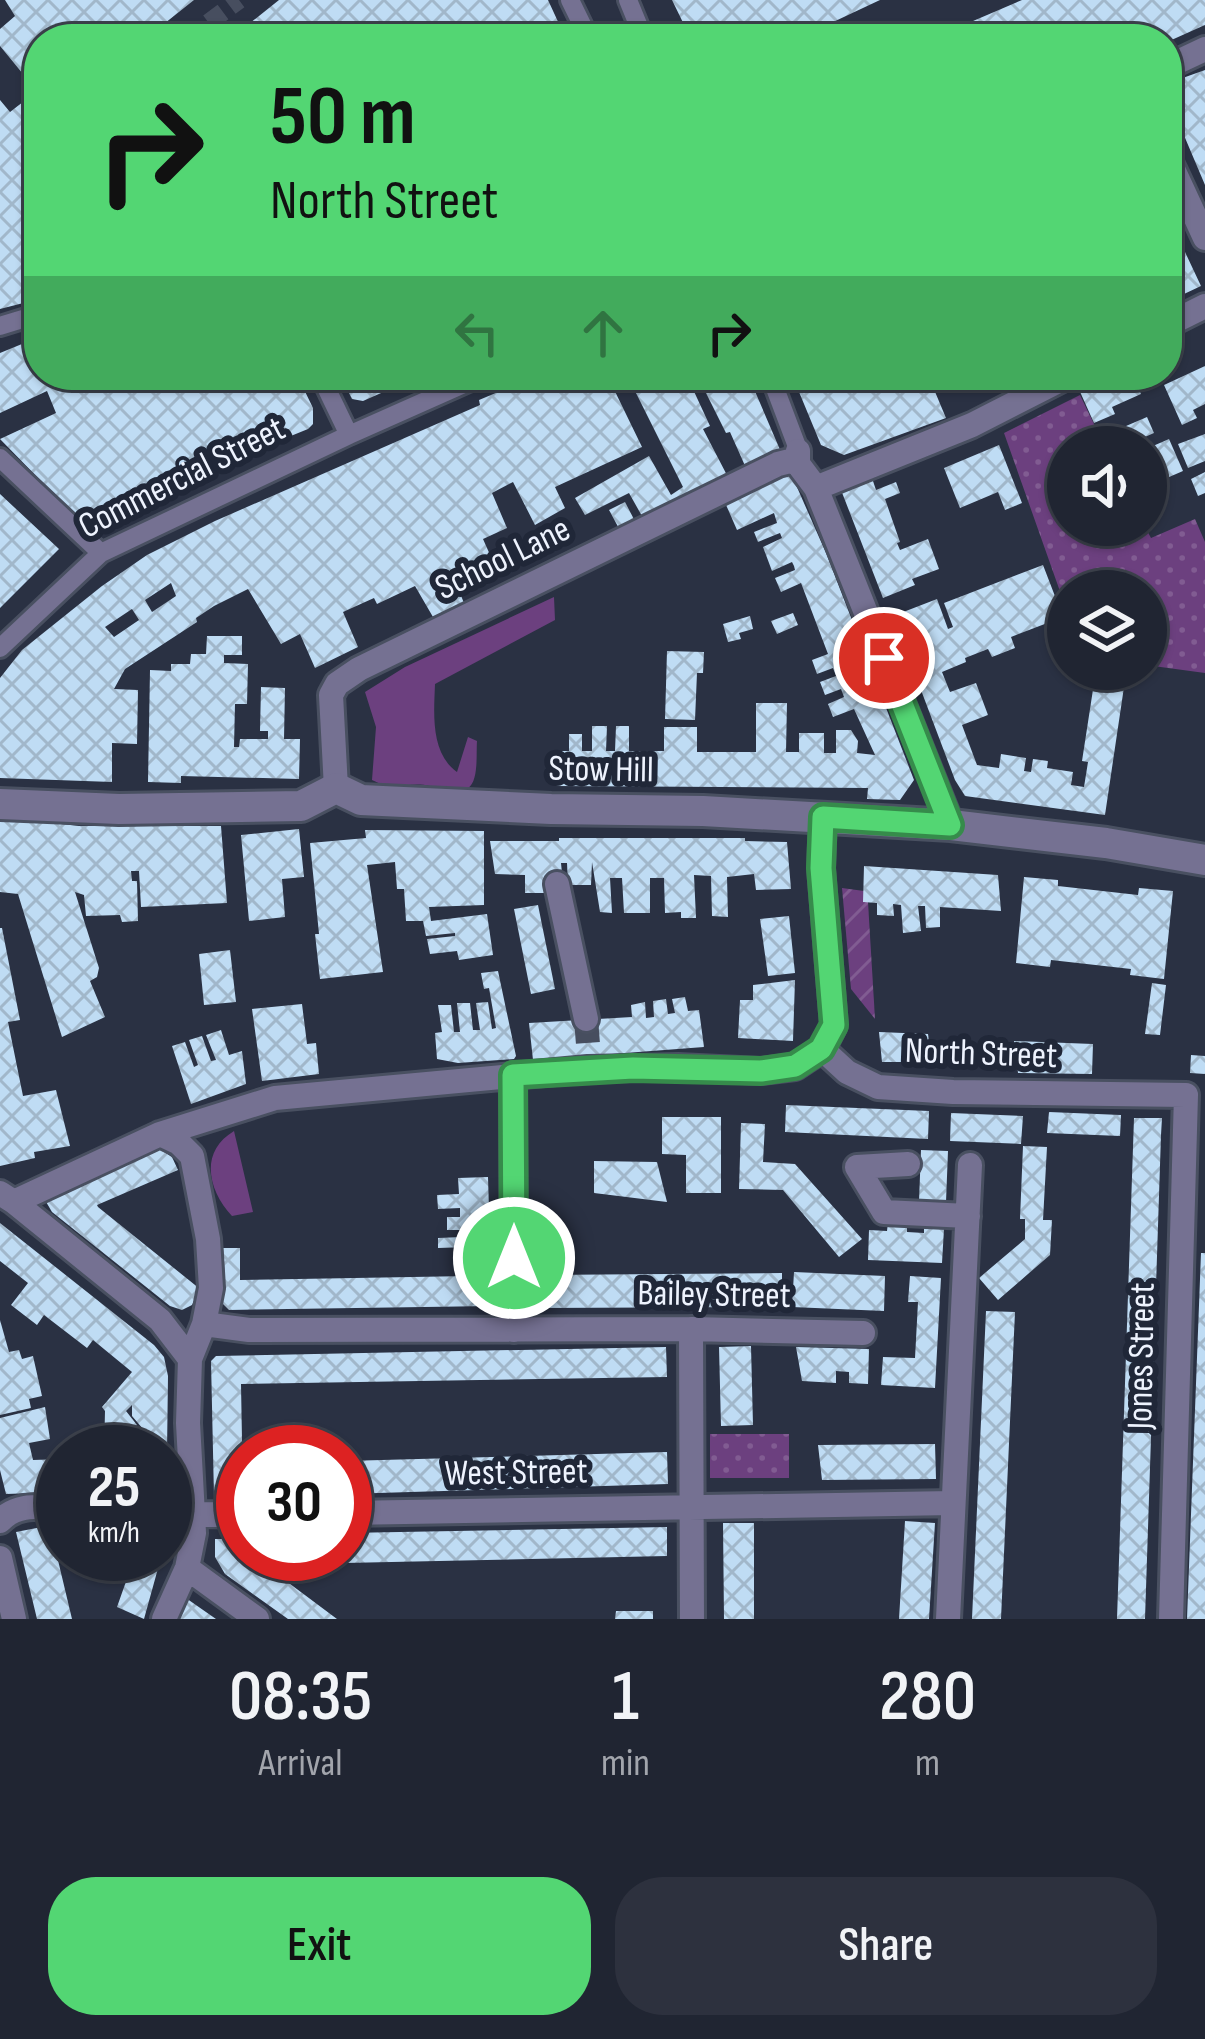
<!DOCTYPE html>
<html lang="en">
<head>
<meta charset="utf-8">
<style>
  :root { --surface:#202532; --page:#2d313e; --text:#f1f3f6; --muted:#a2a5ac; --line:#3d424d; --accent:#53d673 }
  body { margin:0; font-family:"Sofia Sans Condensed",sans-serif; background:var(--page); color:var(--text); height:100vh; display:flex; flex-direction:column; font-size:45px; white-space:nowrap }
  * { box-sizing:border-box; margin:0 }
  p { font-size:39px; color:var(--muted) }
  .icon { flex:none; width:66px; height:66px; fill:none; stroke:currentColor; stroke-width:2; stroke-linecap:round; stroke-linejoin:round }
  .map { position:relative; height:1619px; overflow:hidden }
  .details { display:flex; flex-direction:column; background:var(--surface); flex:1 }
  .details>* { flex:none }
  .hud { position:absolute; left:24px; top:24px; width:1158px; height:366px; border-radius:48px; box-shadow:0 3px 9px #0004,0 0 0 3px var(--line); background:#53d673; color:#111; overflow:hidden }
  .tools { position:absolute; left:1047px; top:426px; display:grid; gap:24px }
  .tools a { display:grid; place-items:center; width:120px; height:120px; border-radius:50%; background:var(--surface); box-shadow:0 3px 9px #0004,0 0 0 3px var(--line); font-size:60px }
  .speed { position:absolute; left:36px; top:1425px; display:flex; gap:24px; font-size:60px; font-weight:700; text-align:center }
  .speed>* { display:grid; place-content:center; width:156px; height:156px; border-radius:50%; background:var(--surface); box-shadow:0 3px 9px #0004,0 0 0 3px var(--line); line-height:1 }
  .speed small { font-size:30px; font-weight:400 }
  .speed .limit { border:18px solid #d22; background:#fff; color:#111 }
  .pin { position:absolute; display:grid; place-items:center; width:102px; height:102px; color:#fff; margin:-51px; border:6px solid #fff; border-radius:50%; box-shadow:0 3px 12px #0007 }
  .me { position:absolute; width:132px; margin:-66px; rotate:0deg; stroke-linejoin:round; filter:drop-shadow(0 0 9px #0008) }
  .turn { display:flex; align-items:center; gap:42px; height:252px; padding:0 48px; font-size:54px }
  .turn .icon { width:156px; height:156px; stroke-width:2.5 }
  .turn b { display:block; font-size:84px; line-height:102px }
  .lanes { display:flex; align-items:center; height:114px; padding:0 48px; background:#0003; justify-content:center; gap:60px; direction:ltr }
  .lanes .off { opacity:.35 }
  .eta { display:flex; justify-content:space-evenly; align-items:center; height:204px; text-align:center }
  .eta b { font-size:72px; font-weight:600; line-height:84px }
  .cta { display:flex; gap:24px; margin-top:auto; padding:24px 48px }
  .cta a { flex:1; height:138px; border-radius:48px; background:var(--accent); color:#111; font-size:48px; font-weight:600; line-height:138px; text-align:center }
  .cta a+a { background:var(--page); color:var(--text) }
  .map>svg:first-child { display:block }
  .grass { fill:#6c407f }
  .park { fill:url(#park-dots) }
  .garden { fill:url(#garden-furrows) }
  .building { fill:url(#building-cross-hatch); fill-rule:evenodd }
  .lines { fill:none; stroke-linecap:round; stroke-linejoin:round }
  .pedestrian-tunnel { stroke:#474e5f; stroke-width:18; stroke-dasharray:18 9; stroke-linecap:butt }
  .minor-tunnel { stroke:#474e5f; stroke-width:24; stroke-dasharray:24 12; stroke-linecap:butt }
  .pedestrian-casing { stroke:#495061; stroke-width:24 }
  .minor-casing { stroke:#495061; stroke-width:30 }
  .tertiary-casing { stroke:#495061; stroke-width:36 }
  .pedestrian { stroke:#757192; stroke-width:18 }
  .minor { stroke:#757192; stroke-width:24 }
  .tertiary { stroke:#757192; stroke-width:30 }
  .route-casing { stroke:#368b4b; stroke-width:30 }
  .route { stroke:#53d673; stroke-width:21 }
  .labels { text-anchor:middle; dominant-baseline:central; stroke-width:12; stroke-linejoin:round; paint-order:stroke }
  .street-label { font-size:36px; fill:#eef3fe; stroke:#202738 }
</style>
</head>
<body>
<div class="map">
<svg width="1205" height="1619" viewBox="0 0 1205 1619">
  <defs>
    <pattern id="park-dots" width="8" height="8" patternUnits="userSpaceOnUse" patternTransform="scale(3)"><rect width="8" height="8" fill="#6c407f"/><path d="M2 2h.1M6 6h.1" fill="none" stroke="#815c92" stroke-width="1.8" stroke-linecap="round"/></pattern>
    <pattern id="garden-furrows" width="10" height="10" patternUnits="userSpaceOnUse" patternTransform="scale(3)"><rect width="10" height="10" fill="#6c407f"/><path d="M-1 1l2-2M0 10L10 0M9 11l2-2" fill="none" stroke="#815c92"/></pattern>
    <pattern id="building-cross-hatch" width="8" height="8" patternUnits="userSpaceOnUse" patternTransform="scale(3)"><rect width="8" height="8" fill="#bfdcf4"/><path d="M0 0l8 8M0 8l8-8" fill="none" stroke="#a1b7ca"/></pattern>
  </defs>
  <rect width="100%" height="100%" fill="#2a3143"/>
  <path class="grass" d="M554,597l1,23 -120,64c-1,29 -5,69 22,88l11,-35 9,4c-1,12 2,40 -9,47 -14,9 -26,1 -38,-2 -22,-5 -35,6 -58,-6l4,-53 -11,-35 40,-25z
    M234,1131l19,81 -21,4c-24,-26 -33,-64 2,-85z"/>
  <path class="park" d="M1080,395l25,52h-37v78h76l7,13 44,-19 10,23v131l-59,-8v-74h-78v23l-64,-181z
    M710,1434h79v44h-79z"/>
  <path class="garden" d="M842,888l22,3 4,11 7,117 -24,-30z"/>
  <path class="building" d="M5,0h189l-49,39h-67l-10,-13 -16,13h-13v260l-39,10v-209l10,12 27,-21 -37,-45v-17l15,-13z
    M279,0h269l18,39h-336z
    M672,0h208l-83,39h-106z
    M1022,0h183v25l-38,17v-3h-236z
    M1205,70v115l-36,-85 8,-20z
    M1185,252l16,34 -17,8 -16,-35z
    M39,337v38h258l16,33v16l-5,5 -88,36 -129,58 -10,-1 -81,-83 56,-26 -9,-22 -47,22v-60z
    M1205,366v38l-12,6 4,8 -15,7 -18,-40z
    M340,375h82l-59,26 -11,-2z
    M539,375h68l35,72 -87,40 10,21 -30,17 -22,-43 -21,11 15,35 -24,11 8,18 -39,17 12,29 -31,14 -18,-31 -38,18 -3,-6 -31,14 15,35 -43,21 -15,-34 -19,10 -33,-55 -34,17 -18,12 1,4 -72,47 -11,20 24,1 -1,54 -25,-1v39l-112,-4v-100l22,-28 80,-64 45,-31 68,-34 265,-116 -1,-5zM171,583l5,13 -24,16 -7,-12zM132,609l7,11 -25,17 -9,-10z
    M627,375h121l33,77 -35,16 -16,-36 -4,1 -26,-52 -9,4 19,41 -7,3 27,52 -83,44 -18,-32 -44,22 -10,-17 74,-42 22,39 12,-8z
    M792,375h136l18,43 -102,37 -23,-10z
    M1099,375h34l8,19 -29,13 3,7 -21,9 -17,-38z
    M1147,417l7,16 -23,10 1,3 -2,1h-12l-6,-15z
    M1205,434v27l-17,7 -10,-24z
    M1169,439l14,32 -37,16v-38z
    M999,445l23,58 -17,7 -7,-18 -38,16 -16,-40z
    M789,469l37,84 88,227 -14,20 -33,-1 1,-11 -313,-2 4,-35h10v-17h13v17h10v-25h15l-1,25h9l1,-25h13v25h35v-24h33v25h59v-49h31l-1,49h13v-19h25v20h12v-23h15l7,11 -1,12 18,2 -21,-46 -21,8 -5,-13 16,-7 -3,-8 -16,6 -5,-13 16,-6 -3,-8 -16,6 -5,-14 16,-6 -27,-71 -20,9 -6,-14 20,-8 -1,-4 -2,-4 -20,9 -9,-24 19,-9 -2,-5 -22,9 -4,-10 23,-9 -3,-10 -37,17 -14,-32z
    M1205,472v21l-7,3 -7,-17z
    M872,478l4,12 20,-8 4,11 -15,6 15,43 -3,1 3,7 28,-11 11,30 -27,10 3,6 -32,13 -42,-108z
    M0,494l59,55 -59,59z
    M625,502l13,25 -15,9 -14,-26z
    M1043,565l20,52 -52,20 4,11 -23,9 -4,-8 -23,9 1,4 -24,10 8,20 26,-9 12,32 -26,10 15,40 22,3 2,-14 25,4 -2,13 7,1 2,-13 15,2 -1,7 26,4 -2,13 13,2 4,-25 -6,-1 12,-78 30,4 -19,128 -140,-19 -10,-16 -62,-164 44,-17 11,30 5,-2 -9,-24z
    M793,613l5,12 -21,9 -6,-13z
    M750,616l3,13 -14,4 2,6 -13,3 -5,-18z
    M207,636h35v19h-18v8l24,1 -1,40h-12l-1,43h5l1,-8h28v-8h-8l1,-44 24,1 -1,51h16l-1,40 -118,-3v7l-33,-1 2,-112 21,1v-7h19l1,-10h15z
    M667,651l37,1 -1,21h-6l-2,47 -30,-1z
    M0,817l79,9h142l6,77 -86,4 -2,-36h-8l1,10h5l1,40 -16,1 -2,-7 -34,1 -2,-21 -9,-3 24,76 -2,9 -7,4 15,36 -43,20 -44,-143 -18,-2z
    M299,829l5,48 -22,2 3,38 -36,4 -8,-86z
    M365,830l119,1v74l-55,2 2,14 56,-7 6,41 -34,5 -2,-9 -27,3 -3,-15 28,-3v-3l-29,3 -3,-15h-17l-2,-32h-7l-2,-27 -28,3 16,107 -63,7 -5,-45h4l-9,-91 56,-5z
    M559,838h186v3l42,1 4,47 -35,1 -2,-16 -27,3 1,40 -16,-1 -1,-40 -17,-1 2,43h-15v-6l-16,1 -1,-35h-14v35h-26l-2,-35h-12l2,35 -12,-1 -8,-50 -1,23h-23l-1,-22h-6l1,10 -13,1v19h-24v-18l-30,-1 -5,-33h69z
    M864,866l134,9 3,36 -61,-4v20l-14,1 -1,-22h-7l3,25 -18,2 -2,-28 -8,-1 1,12 -17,-1v-12l-14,-1z
    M1024,877l34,3v6l80,9 1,-7 34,3 -9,88 -34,-4 1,-6 -80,-9 -1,7 -34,-4z
    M538,905l17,84 -24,5 -17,-85z
    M789,916l6,57 -27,3 -8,-57z
    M0,928h2l18,92 -12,2 15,74 33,-6 14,56 -36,6 1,6 -35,8z
    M230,950l6,52 -32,3 -5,-51z
    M498,971l18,85 -2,3 -56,4 -21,-4 -2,-26 7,-1 -4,-27h13l3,27h6l-3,-29h13l3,27h7l-4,-27 12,-1 4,27 4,-1 -7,-40 -5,1 -3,-16z
    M795,980l-2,61 -55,-3 2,-38h13v-15z
    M1152,983l14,2 -6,50 -15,-1z
    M685,997l3,14 11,-1 5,37 -171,13 -4,-37 103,-6 -1,-12 14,-3 1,16 8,-1 -1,-16 13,-2 2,15 7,-1 -3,-14z
    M302,1004l5,40 9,-1 3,31 -57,7 -10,-72z
    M221,1030l8,25 13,-4 4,33 -55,20 -19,-58 13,-4 9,25 4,-2 -9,-25 13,-4 9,25 5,-1 -10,-25z
    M879,1032l49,2 4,28h-50z
    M1014,1041l79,3 -1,30 -74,-1z
    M1191,1055l14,1v18l-15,-1z
    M786,1105l143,6 -1,28 -143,-7z
    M1049,1112l72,3 -1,21 -73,-3z
    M951,1113l72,3 -2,28 -71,-3z
    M662,1117h59v76h-35v-38l-24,-1z
    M1134,1118h28l-1,17 -16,484h-28z
    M741,1123l24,1 -2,38 32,2 67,75 -23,18 -56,-67 -44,-1z
    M153,1145l19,12 6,13 -81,35 1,2 102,82 -8,16 -10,5 -12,-4 -118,-94 -10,-17z
    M1023,1146l24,1 -4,73h9l-2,35 -52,45 -19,-22 46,-39v-20h-5z
    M921,1150l27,1 -2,51 -27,-1z
    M594,1161l63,1 10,40 -73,-9z
    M488,1177l4,129 -263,4 -8,-8 -1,-22h5l-2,-32h17v32l229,-4 -1,-29 -30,1v-10l23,-1v-7h-14v-13h13v-9l-22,1 -1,-14 22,-1 -1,-16z
    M888,1222l19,1v9l17,1v-5l20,1 -2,34 -74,-3 1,-30 18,1z
    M0,1223l154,122 10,12 4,19 -1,76h-63l1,-41 -3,-4 30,-35 -39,-32 -6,8 -43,-33 -7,10 -26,-20 17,-22 -28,-22zM132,1405v11l11,13 -10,5h-8l12,-9 -11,-14z
    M1201,1253h4v366h-18z
    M794,1272l91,4 -1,35 -92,-4z
    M782,1273v34l-245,1v-33z
    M910,1276l31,2 -6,110 -54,-3 2,-28 32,1 3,-56h-10z
    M986,1311l29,1 -14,307h-29z
    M0,1320l9,32 10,-2 3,9 11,-3 9,40 -13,3 2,9 -31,7z
    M751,1346l2,79 -32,1 -2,-79z
    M666,1347l1,30 -426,7 2,112 -29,1 -3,-136 5,-5z
    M796,1347l73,2 -1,35 -19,-1v-11l-13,-1v12l-34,-2z
    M45,1407l5,32 -21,4 4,17 30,-1v33l-57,2 -6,-24v-52z
    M935,1444l1,35 -114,1 -4,-35z
    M667,1452l1,32 -323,10v-33z
    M905,1521l30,2 -6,96h-30z
    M723,1523h31v96h-30z
    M52,1525l11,1v30h-6l15,63h-35l-21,-87z
    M667,1527v29l-323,7 -11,-9h12v-21z
    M215,1539h28v15h7l87,65h-49l-63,-45 -10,-17z
    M109,1554h53l-18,65 -27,-12 12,-34 -20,-3z
    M183,1596l33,23h-43z
    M616,1611h37v8h-38z"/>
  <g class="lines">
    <path class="pedestrian-tunnel" d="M187,39l52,-39"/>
    <path class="minor-tunnel" d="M586,1019l3,38"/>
    <g class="pedestrian-casing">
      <path id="pedestrian" d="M570,0l19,39
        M628,0l16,39
        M0,326l39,-12
        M320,375l29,60
        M770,375l28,74
        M0,458l101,95
        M0,648l101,-95 248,-118 135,-60"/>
    </g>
    <g class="minor-casing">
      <path id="minor" d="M1167,67l38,-18
        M1167,156l38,82
        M1167,325l38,-19
        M798,451v13l18,24 135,337
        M816,488l156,-63 98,-50
        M336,788l-5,-93 6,-11 22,-15 419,-205 12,-3 8,3
        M557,884l29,135
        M822,1049l25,23 31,15 75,5 233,3 -15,524
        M513,1075l1,255
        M160,1134l19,9 13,13 16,83 3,49 -7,36 -14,35 -2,64 6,110 -7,35 -23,51
        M908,1164l-51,3 27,45 84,4
        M0,1193l14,9 146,-68 115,-36 313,-29 90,-2 83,4 34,-4 27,-18 12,-24 -13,-156 2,-52
        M14,1202l146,118 30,39
        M204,1324l45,6 442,-1 172,4
        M691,1329l1,290
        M165,1513l78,2
        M345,1513l608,-10
        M0,1521c17,-18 40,-14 63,-14
        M0,1558l14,61
        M187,1568l70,51
        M948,1619l22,-454"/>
    </g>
    <g class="tertiary-casing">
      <path id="tertiary" d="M0,804l119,5 182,-3 35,-18 25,12 190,9 152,2 248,14 155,18 99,17"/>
    </g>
    <use href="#pedestrian" class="pedestrian"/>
    <use href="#minor" class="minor"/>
    <use href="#tertiary" class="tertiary"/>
  </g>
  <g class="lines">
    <g class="route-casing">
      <path id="route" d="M514,1258l-1,-183 120,-7 128,3 34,-5 26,-17 13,-24 -13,-157 2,-51 127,8 -66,-167"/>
    </g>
    <use href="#route" class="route"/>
  </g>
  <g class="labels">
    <g class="street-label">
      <text transform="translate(182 478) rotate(-27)">Commercial Street</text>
      <text transform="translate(503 559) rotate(-26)">School Lane</text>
      <text transform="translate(601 770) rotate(1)">Stow Hill</text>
      <text transform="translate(981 1054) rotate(2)">North Street</text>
      <text transform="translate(714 1295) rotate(1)">Bailey Street</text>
      <text transform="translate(1142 1356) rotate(-89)">Jones Street</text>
      <text transform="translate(516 1473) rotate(-1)">West Street</text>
    </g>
  </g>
</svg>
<div class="tools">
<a><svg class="icon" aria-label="sound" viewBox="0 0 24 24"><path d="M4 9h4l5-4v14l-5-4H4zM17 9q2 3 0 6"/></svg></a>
<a><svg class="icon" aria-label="layers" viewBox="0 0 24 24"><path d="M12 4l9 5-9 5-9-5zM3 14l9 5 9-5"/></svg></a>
</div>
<div class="speed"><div>25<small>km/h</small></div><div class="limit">30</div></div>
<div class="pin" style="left:884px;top:658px;background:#d93025"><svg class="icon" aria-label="arrive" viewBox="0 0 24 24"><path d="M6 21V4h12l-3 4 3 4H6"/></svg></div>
<svg class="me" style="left:514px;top:1258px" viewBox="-20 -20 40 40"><circle r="17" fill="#53d673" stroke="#fff" stroke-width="3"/><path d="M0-11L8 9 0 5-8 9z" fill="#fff"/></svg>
<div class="hud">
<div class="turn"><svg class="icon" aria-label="right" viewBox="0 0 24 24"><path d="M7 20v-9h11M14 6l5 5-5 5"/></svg><div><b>50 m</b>North Street</div></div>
<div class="lanes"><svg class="icon off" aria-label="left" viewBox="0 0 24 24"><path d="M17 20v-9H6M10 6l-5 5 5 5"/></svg><svg class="icon off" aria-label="ahead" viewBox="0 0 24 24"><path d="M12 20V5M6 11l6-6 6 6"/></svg><svg class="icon" aria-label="right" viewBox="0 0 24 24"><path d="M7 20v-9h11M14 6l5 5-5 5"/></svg></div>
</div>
</div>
<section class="details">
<div class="eta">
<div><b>08:35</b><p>Arrival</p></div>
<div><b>1</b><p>min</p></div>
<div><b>280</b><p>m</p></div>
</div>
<div class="cta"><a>Exit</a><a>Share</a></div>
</section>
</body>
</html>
